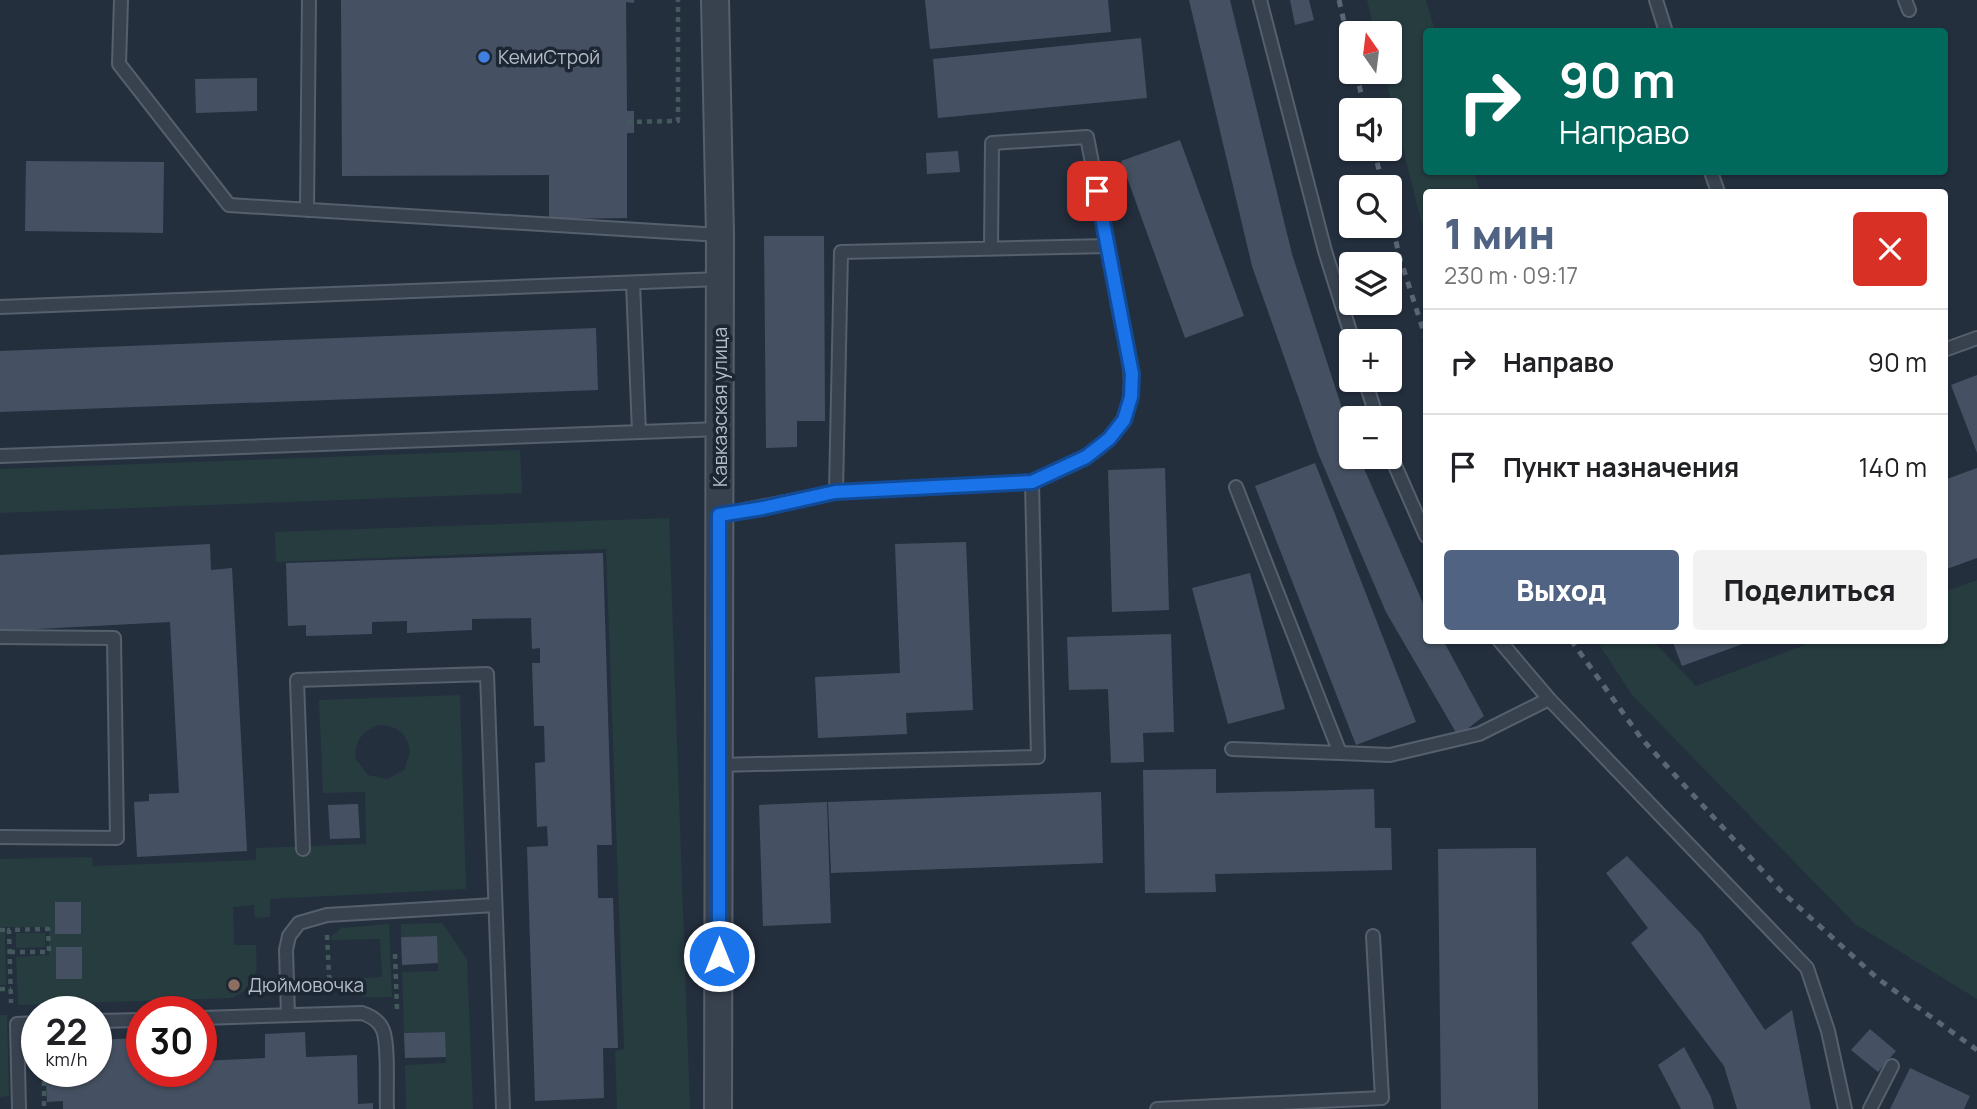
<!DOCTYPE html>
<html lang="ru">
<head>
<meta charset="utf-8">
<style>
  :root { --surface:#fff; --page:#f2f2f2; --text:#202124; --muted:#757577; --line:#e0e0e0; --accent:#506383 }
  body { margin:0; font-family:Manrope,sans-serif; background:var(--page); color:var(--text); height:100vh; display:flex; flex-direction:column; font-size:26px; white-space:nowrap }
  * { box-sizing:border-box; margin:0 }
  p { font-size:23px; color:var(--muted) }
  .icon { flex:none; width:38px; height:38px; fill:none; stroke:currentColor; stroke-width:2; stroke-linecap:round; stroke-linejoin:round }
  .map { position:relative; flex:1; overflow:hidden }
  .panel { position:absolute; left:1423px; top:189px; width:525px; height:455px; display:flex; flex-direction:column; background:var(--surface); border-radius:7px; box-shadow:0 2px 5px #0004 }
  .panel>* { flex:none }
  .guide { position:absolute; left:1423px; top:28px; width:525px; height:147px; border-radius:7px; box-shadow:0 2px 5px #0004; background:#00695c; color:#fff; overflow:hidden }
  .needle { width:46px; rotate:346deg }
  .buttons { position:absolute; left:1339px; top:21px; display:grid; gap:14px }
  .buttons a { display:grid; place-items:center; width:63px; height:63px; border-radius:7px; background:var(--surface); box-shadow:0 2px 5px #0004; font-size:35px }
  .speed { position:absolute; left:21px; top:996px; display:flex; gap:14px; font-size:35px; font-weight:700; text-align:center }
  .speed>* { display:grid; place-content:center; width:91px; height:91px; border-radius:50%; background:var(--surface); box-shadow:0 2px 5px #0004; line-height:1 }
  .speed small { font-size:18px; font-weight:400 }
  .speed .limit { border:10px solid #d22; background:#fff; color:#111 }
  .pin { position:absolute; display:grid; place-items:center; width:60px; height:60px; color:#fff; margin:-30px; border-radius:14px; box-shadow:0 4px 10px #0006 }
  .me { position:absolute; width:77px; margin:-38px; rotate:0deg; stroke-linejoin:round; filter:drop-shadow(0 0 5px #0008) }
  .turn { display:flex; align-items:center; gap:24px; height:147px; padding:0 21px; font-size:32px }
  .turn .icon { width:91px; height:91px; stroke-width:2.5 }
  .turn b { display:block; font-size:49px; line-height:60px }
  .round { display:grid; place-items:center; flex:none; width:74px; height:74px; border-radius:7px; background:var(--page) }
  .summary { display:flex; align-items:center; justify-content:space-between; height:119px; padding:0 21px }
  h1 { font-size:42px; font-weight:800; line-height:52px; color:var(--accent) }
  .cta { display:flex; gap:14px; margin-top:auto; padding:14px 21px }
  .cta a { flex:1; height:80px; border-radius:7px; background:var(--accent); color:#fff; font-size:28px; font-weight:800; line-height:80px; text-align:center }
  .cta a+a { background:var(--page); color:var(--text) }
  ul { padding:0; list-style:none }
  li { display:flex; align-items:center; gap:21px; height:105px; padding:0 21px; border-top:2px solid var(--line) }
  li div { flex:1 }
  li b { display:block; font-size:26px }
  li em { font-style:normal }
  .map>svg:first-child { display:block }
  .green { fill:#263c3f; fill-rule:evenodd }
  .building { fill:#455162 }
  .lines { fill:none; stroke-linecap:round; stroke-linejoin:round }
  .lane-casing { stroke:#565f6c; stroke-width:16 }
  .street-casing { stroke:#565f6c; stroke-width:30 }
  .path { stroke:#44595c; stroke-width:4.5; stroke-dasharray:5 5; stroke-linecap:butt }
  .lane { stroke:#38414e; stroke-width:12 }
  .street { stroke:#38414e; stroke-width:26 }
  .rail { stroke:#5a6575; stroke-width:5; stroke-dasharray:7 7; stroke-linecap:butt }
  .route-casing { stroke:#114b97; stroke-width:18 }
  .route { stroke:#1a73e8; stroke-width:12 }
  .shop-dot { fill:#3f7fe0; stroke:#1d2633; stroke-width:2.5 }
  .education-dot { fill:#8d6e63; stroke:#1d2633; stroke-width:2.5 }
  .labels { text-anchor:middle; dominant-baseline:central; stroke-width:7; stroke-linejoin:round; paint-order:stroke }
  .poi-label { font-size:19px; fill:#b4bcc9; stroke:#1d2633; text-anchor:start }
  .street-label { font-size:19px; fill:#b4bcc9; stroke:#1d2633 }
</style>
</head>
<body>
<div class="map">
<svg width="1977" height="1109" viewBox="0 0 1977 1109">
  <rect width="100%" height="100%" fill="#242f3e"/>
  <path class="green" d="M1367,0h59l9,31 -9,1v140h48l6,20h-54v49l-42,-169h6v-39h-15z
    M520,450l2,43 -522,20v-44z
    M669,518l21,591h-73l-2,-58 9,-2 -18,-500 -330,13 -1,-30z
    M1977,580v419l-122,-75 -223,-229 -35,-54h56l43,45 119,-45 129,-1v-48z
    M460,695l6,194 -196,10v18l-15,1 -1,-13 -21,2 1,38h22c1,26 4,42 -25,53l-213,7 -2,-48 33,-2v-28h-49v-68l92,-2 1,9 163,-6v-12l110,-4 -1,-52 -42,1 -4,-93zM379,725c18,0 29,9 31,27l-6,18 -17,9 -19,-4 -12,-16c-2,-18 6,-28 23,-34z
    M442,923l25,36 6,150h-67l-1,-44 41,-2 -1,-31 -41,1 -2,-61 36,-1 -1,-35 -36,1v-13z
    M389,924l3,73c-28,0 -38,4 -59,-17l49,-3 -2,-38 -49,1v-3l10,-9z
    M0,933h5l1,52h-6z
    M16,933h29v14l-29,1z
    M0,1015h7l2,81 -9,1z"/>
  <path class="building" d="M341,0h293v3l-8,-1 1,109h7v22h-7v85l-78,1v-44l-207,1z
    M925,0h183l3,32 -181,17z
    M1189,0h41l62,254 59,182v21h8l67,153v30h17l41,76 -26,20 -72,-124 -68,-159 -66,-187z
    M1290,0h19l5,20 -19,5z
    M1141,38l6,60 -209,20 -5,-59z
    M257,78v33l-61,2 -1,-34z
    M1180,140l64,176 -59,22 -64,-177z
    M958,151l2,21 -33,2 -1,-21z
    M26,161l138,1 -1,71 -138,-2z
    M764,236h60l1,185h-28v26l-31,1z
    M596,328l2,62 -598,22v-61z
    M1977,375v78l-26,-68z
    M1315,463l101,259 -60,23 -101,-259z
    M1165,468l4,142 -57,2 -4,-142z
    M1977,468v90l-33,12v-90z
    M966,542l7,168 -67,3 1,21 -89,4 -3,-61 85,-4 -5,-129z
    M210,544l1,26 21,-2 15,283 -110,6 -3,-55 15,-1v-7l30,-1 -9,-171 -170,9v-76z
    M603,553l9,292h-15l1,53h15l5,150h-15l1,50 -69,3 -8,-254 21,-1 -1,-20 -10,1 -2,-64 10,-1 -1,-36h-10l-2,-63h8v-15l-8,1 -1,-31 -59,1v11l-65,3v-12l-35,1v12l-66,2v-11l-18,1 -2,-63z
    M1250,573l35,136 -57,15 -36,-136z
    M1171,634l3,98 -31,1 1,29 -33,1 -3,-74 -39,1 -2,-53z
    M1672,640h79v1l-69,25z
    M1216,769v24l158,-4 1,39h16l1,42 -177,4 1,18 -71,1 -2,-123z
    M1101,792l2,71 -272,10 -3,-71z
    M827,802l4,121 -68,3 -4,-121z
    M358,804l2,34 -30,1 -2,-34z
    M1536,848l2,261h-97l-3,-260z
    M1627,856l74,78 64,96 27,-20 19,99h-74l-13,-43 -93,-123 17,-15 -42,-55z
    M55,902h26v32h-26z
    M437,936l1,27 -36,2 -1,-28z
    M56,947h26v32h-26z
    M1870,1029l26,22 -18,21 -27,-22z
    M305,1032l1,25 51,-2 1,49 15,-1v6h-310v-8l-16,1 -1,-19h9v-12h41v-31l42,-2 1,24h3v9h59v-10l64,-3v-24z
    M445,1032l1,25 -41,1 -1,-25z
    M1684,1047l27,50 3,12h-33l-23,-44z
    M1910,1068l60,28 -6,13h-74z"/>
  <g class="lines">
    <g class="lane-casing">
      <path id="lane" d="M121,0l-2,64 110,141 491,30
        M1260,0l65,251 28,90
        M1656,0l10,32
        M1905,0l4,10
        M1711,172l7,20
        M307,210l2,-210
        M991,249l1,-106 95,-6 21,109
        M633,283l6,149
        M0,307l720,-28
        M1944,350l33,-12
        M1365,380l12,38
        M1390,454l36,82
        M0,456l720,-27
        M1236,487l104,266 50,2 89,-21 70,-35
        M836,492l196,-10
        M0,637l114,1 3,200 -117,-1
        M1499,640l50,59 258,269 21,63 17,78
        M1232,749l108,4
        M719,765l319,-8 -6,-275c17,-8 37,-15 54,-25 56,-34 48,-76 37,-132 -5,-26 -10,-53 -15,-79l-267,6 -5,240 -117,23
        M303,849l-6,-169 190,-6 16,435
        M288,1015l-2,-65 3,-14 10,-13 28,-8 168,-10
        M201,1018l161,-5c9,3 17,7 21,17 6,16 3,60 4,79
        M96,1021l46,-1
        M19,1109l-2,-85 20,-1
        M1157,1109l225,-11 -9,-162
        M1870,1109l22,-43"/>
    </g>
    <g class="street-casing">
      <path id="street" d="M715,0l5,235 -2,874"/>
    </g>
    <path class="path" d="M627,122l51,-1v-121
      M0,930h9
      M327,935l2,41 7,15
      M10,952h39l-1,-23 -39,1 2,73
      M395,954l2,55
      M0,989h11
      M52,1010l26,-1
      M44,1071v38"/>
    <use href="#lane" class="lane"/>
    <use href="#street" class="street"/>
    <path class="rail" d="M1339,0l12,52
      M1356,72l9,38
      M1374,149l9,38
      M1390,214l9,41 27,84
      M1571,640l70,98 140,153 96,87 100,72"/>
  </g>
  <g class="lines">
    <g class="route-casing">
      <path id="route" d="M719,956v-441l44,-7 72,-16 197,-10 54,-25 23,-18 15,-19 7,-23 1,-23 -35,-183"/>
    </g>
    <use href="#route" class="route"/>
  </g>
  <circle class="shop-dot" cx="484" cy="57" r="7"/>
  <circle class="education-dot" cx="234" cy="985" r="7"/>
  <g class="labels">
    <g class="poi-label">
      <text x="498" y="57">КемиСтрой</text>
      <text x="248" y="985">Дюймовочка</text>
    </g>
    <g class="street-label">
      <text transform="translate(720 407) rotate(-90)">Кавказская улица</text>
    </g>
  </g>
</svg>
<div class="buttons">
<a><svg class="needle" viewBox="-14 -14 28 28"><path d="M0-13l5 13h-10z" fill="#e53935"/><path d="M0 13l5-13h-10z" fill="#757577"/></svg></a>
<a><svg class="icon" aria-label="sound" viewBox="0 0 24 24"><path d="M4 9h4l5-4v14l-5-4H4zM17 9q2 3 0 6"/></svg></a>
<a><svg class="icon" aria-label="search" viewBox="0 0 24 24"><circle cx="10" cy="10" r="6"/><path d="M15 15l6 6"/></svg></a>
<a><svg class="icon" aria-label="layers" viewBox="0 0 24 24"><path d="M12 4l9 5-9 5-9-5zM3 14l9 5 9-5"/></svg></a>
<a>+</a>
<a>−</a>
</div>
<div class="speed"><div>22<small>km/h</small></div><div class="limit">30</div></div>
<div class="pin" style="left:1097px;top:191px;background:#d93025"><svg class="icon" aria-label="arrive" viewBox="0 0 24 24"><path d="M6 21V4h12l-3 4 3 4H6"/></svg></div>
<svg class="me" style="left:719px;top:956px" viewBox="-20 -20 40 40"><circle r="17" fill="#1a73e8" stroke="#fff" stroke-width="3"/><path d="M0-11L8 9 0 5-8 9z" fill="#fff"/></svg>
<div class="guide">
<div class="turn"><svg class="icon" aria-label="right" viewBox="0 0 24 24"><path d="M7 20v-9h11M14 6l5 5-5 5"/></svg><div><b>90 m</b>Направо</div></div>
</div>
<section class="panel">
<div class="summary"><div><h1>1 мин</h1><p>230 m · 09:17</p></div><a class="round" style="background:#d93025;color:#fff"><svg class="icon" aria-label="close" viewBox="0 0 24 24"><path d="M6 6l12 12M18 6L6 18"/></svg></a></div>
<ul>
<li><svg class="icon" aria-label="right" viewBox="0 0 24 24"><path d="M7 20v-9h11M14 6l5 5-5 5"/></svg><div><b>Направо</b></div><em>90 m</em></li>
<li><svg class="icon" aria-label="arrive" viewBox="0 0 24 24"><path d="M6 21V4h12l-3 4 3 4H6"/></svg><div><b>Пункт назначения</b></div><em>140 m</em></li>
</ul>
<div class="cta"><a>Выход</a><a>Поделиться</a></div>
</section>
</div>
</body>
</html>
